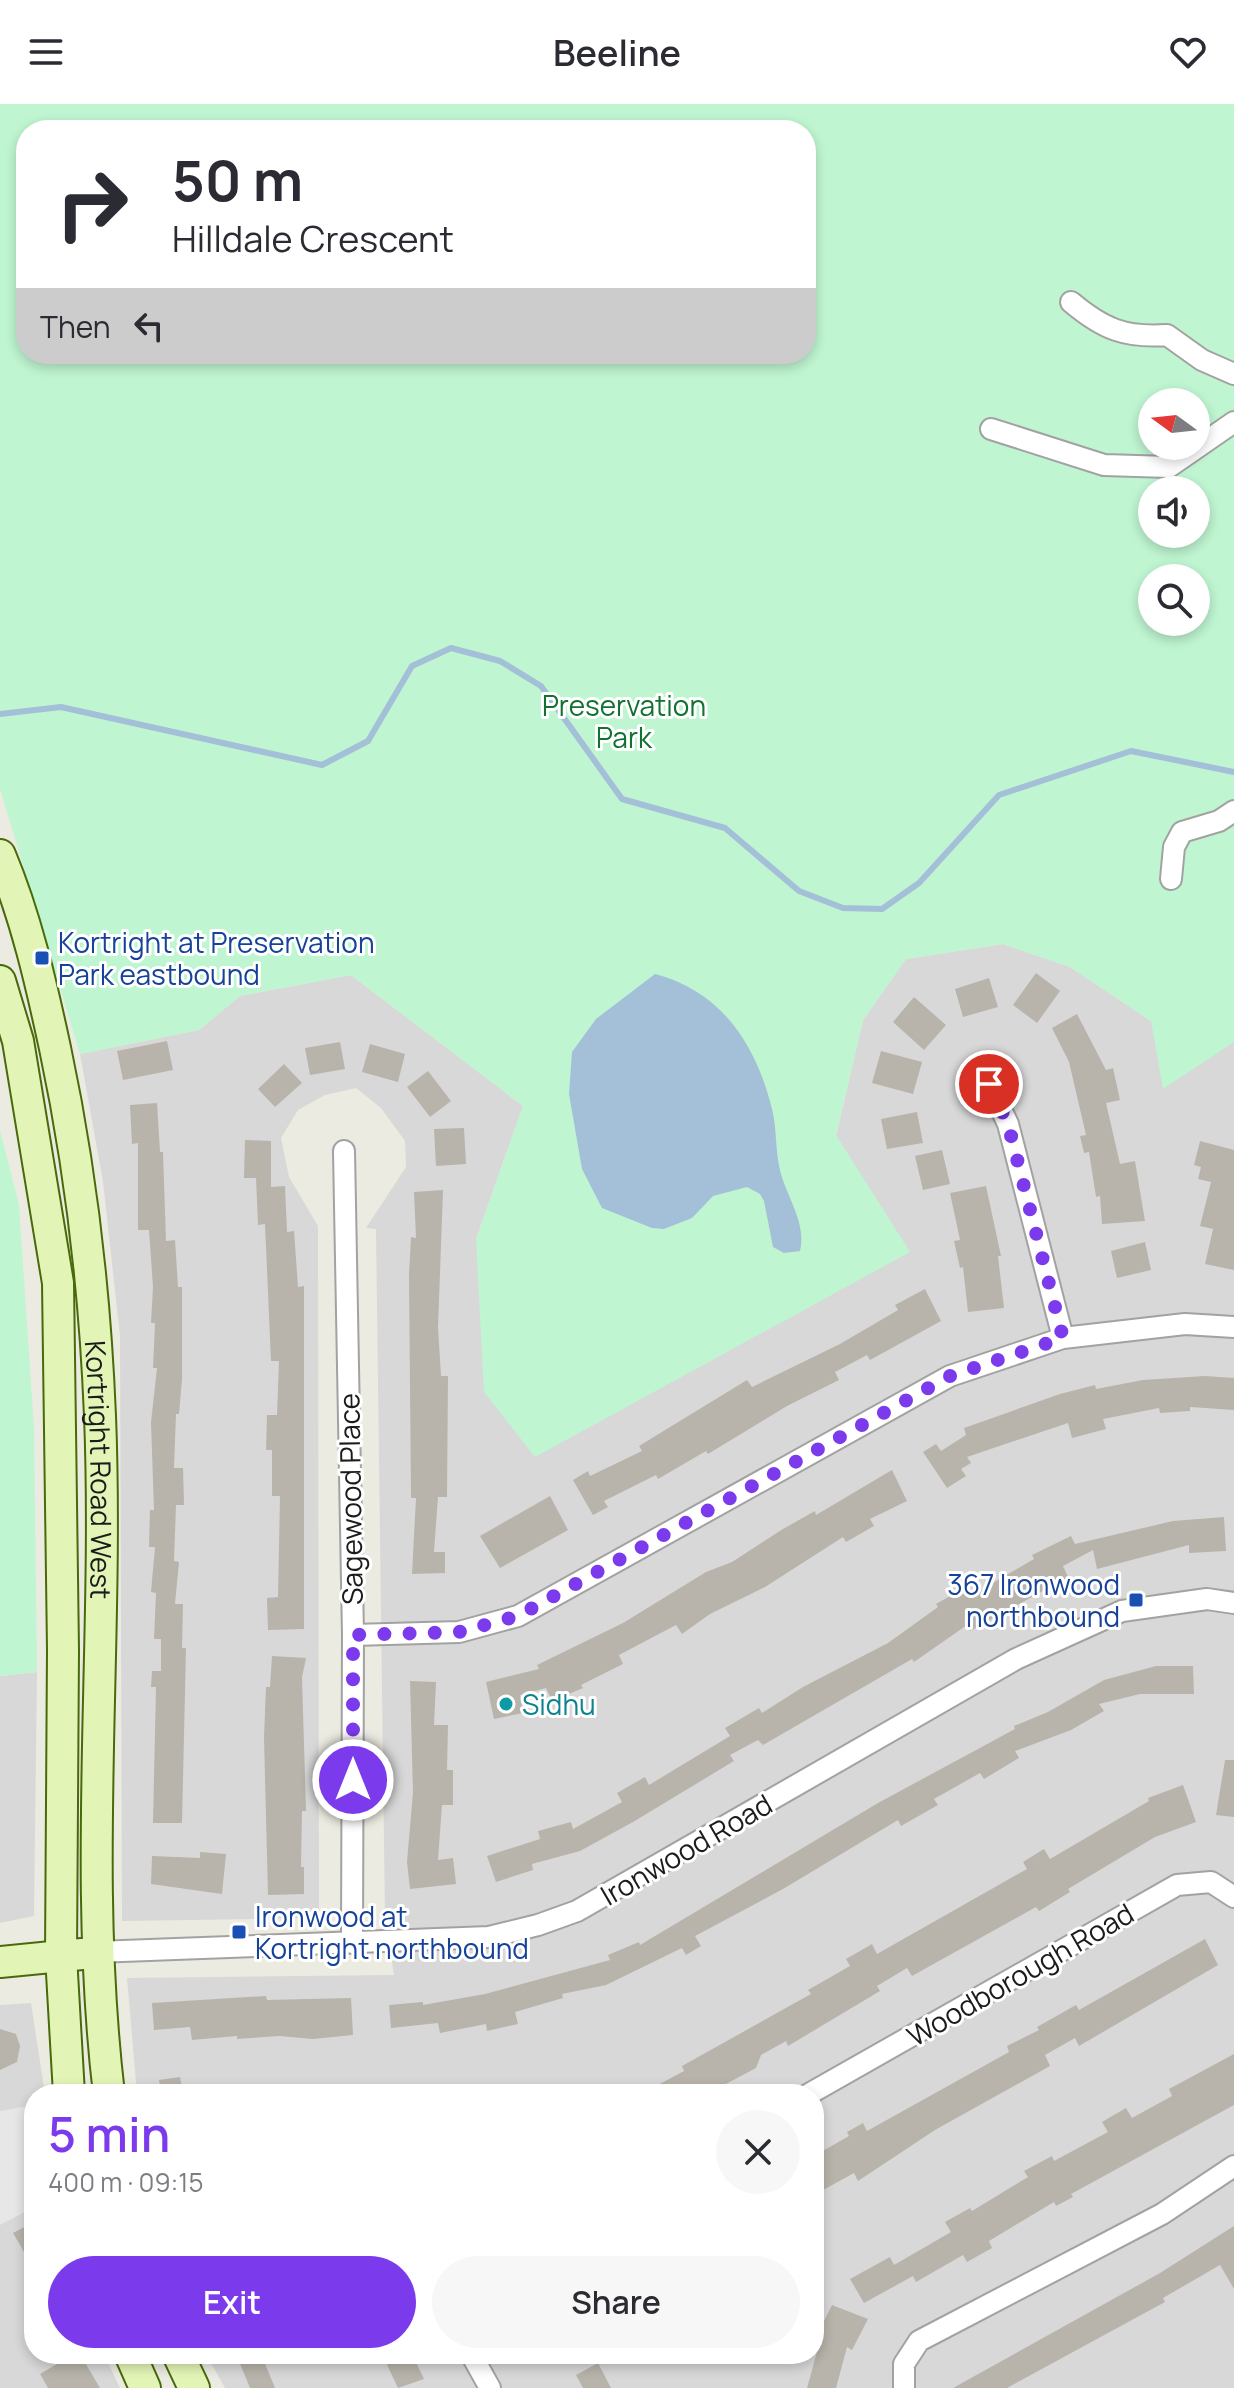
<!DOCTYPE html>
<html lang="en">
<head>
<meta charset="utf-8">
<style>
  :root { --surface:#fff; --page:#f7f7f7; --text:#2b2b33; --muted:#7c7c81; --accent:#7c3aed }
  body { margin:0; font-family:Manrope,sans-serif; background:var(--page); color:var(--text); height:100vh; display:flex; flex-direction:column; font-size:30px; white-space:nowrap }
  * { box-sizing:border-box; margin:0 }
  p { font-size:26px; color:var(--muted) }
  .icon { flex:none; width:44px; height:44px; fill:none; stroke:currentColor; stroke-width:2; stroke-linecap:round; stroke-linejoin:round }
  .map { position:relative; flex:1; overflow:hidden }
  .drawer { position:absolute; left:24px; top:1980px; width:800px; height:280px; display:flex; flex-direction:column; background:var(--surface); border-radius:32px; box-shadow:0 4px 12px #0003 }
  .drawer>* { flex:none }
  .banner { position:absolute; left:16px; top:16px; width:800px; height:244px; border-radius:32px; box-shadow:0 4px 12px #0003; background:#fff; color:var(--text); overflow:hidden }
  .needle { width:52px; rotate:285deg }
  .fabs { position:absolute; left:1138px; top:284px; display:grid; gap:16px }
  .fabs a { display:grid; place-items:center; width:72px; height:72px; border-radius:50%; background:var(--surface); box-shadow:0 4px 12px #0003; font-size:40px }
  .pin { position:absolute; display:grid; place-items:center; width:68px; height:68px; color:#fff; margin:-34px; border:4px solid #fff; border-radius:50%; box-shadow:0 2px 8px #0007 }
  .me { position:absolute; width:88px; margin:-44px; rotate:0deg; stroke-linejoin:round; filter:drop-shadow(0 0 6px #0008) }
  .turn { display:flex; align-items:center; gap:28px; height:168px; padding:0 24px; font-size:36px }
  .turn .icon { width:104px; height:104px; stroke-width:2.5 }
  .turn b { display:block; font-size:56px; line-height:68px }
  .then { display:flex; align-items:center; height:76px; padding:0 24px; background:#0003; gap:16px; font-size:30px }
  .round { display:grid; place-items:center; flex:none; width:84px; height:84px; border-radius:42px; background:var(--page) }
  .headline { display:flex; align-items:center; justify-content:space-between; height:136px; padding:0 24px }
  h1 { font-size:48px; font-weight:600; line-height:60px; color:var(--accent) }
  .primary-button { display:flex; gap:16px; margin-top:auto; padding:16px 24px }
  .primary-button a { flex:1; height:92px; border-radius:48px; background:var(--accent); color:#fff; font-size:32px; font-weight:600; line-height:92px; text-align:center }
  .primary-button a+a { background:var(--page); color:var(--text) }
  header { display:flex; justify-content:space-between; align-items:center; height:104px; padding:0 24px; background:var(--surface); font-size:36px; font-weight:600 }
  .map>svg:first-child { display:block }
  .residential { fill:#d9d8d8 }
  .park { fill:#bff5d1; fill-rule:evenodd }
  .parking { fill:#e7e7e7 }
  .water { fill:#a4bfd8 }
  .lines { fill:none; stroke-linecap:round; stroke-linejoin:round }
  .stream { stroke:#a4bfd8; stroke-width:6 }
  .building { fill:#b8b4ab }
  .street-casing { stroke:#a2a2a2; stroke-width:24 }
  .secondary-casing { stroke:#486a0a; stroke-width:34 }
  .street { stroke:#fff; stroke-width:20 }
  .secondary { stroke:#e3f5b6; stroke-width:30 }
  .route { stroke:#7c3aed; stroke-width:14; stroke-dasharray:0 25.2 }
  .transit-dot { fill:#1a4fb4; stroke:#fff; stroke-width:3 }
  .culture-dot { fill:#0f9aa8; stroke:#fff; stroke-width:3 }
  .labels { text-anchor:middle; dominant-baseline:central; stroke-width:6; stroke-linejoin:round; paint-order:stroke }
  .park-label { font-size:28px; fill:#117231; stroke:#fff }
  .transit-label { font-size:28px; fill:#164399; stroke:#fff; text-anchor:start }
  .street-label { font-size:28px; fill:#1b1b1b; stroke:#fff }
  .culture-label { font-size:28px; fill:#0d838f; stroke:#fff; text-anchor:start }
</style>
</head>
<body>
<header><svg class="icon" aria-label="menu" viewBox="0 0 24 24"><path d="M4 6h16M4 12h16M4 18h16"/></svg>Beeline<svg class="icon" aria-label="heart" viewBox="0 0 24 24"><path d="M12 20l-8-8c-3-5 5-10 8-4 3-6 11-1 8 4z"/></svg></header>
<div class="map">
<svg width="1234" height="2284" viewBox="0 0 1234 2284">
  <rect width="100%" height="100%" fill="#ecebe1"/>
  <path class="residential" d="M1003,840l67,23 81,54 83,21v1346h-1009l-19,-34h608v-260h-677l-10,-116 267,-3 -9,-55 -9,-691 -10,-1 40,-61 -1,-26 -24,-33 -25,-20 -31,7 -27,15 -17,28 8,39 29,49 1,692 -197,3 -2,-585 -17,-154 -23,-128 119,-24 41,-34 111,-21 172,131 -47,133 433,13 -73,-116 27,-116 43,-61z
    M37,1568l-3,244 -34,7v-247z
    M31,1899l14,91h-11v260h70l16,34h-120v-383z"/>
  <path class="park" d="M0,0h1234v938l-71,47 -12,-68 -81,-54 -67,-23 -97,15 -43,61 -27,115 74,117 -375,205 -51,-65 -8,-153 47,-133 -172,-131 -111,21 -41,34 -119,24 -80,-265zM26,26h780v224h-780zM1152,298h44v44h-44zM1152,386h44v44h-44zM1152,474h44v44h-44z
    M0,1026l19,75 15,223 3,244 -37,4z"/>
  <path class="parking" d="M34,2001v102l-34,18v-114z"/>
  <path class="water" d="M655,870c66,17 101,70 117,135 5,20 3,40 8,61 6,26 27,53 20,81l-16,2 -11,-6 -9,-46 -4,-7 -13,-7 -34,9 -21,22 -28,11 -12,-1 -50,-20 -20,-39 -13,-75 3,-42 24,-33z"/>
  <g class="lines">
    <path class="stream" d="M0,610l61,-7 261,58 46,-24 44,-75 39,-18 49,13 41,25 81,113 103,29 74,63 44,17 39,1 37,-26 80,-88 132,-44 103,21"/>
  </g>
  <path class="building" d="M1036,869l24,18 -23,32 -24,-18z
    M989,874l9,29 -35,10 -8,-28z
    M914,893l32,28 -22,25 -31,-28z
    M1077,910l29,56 7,-2 7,32 -14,3 14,61 15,-3 10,60 -43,3 -2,-28 -4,1 -7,-45 -5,1 -4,-17 6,-1 -17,-73 -17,-34z
    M167,937l6,29 -50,10 -6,-29z
    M340,938l5,27 -35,6 -5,-27z
    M370,940l35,10 -7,28 -36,-10z
    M881,947l41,11 -9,32 -41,-11z
    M284,960l18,19 -27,24 -17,-18z
    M428,967l23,30 -21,16 -23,-30z
    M157,999l3,49h3l3,89 9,-1 3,47h4v92l-3,35h-3l-2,54h9l1,37h-8l-2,56 5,1 -4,42h8l-1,44h4l-4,175h-29l3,-136h-5l1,-16h9v-32h-7l2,-46 -5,-1 4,-45h-6l1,-37h4l-3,-88 6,-54h-4l2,-45h-4l2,-36 -4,-57h-11v-87l-6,1 -2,-39z
    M917,1008l6,31 -36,6 -6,-30z
    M464,1024l2,36 -30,2 -2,-37z
    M245,1036l26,1v46l14,-1 2,46 7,-1 4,56 6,-1v343l-36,1 -1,-32 11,-1 2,-101h-8v-46h-6l1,-35h10l2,-54h-8l-6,-137 -7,1 -2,-47h-12z
    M1200,1037l34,9v120l-29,-6 8,-35 -13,-3 11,-44 -13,-3 3,-12 -7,-2z
    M942,1046l8,34 -27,6 -8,-34z
    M986,1082l15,70h-3l6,52 -36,4 -5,-45 -3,1 -6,-27 6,-1 -10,-47z
    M443,1086l-5,138 3,48h7l-1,121h-9l-4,55h11v21l-33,1 4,-76h-5l-2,-223 2,-38 5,1 -2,-46z
    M1145,1138l6,28 -34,8 -6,-27z
    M925,1185l16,32 -71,39 -3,-5 -32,17 4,8 -52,26 -79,48 -2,-3 -48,28 -2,-4 -52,26 4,6 -15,8 -20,-35 15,-9 2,5 52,-25 -3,-5 108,-66 5,7 88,-43 58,-34 -3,-5z
    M1205,1272l29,2v32l-44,-3v4l-30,2 -1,-5 -56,11 3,10 -34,9 -4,-15 -101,34 4,6 -10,6 5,7 -19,12 -24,-36 13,-8 5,7 25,-16 -2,-7 96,-34 35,-9 1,4 47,-9z
    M892,1366l15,31 -37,18 4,7 -28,16 -3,-5 -78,50 -55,27 -28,20 -6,-9 -57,30 4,9 -42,21 2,3 -31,13 -6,-13 -26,7 3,18 -29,6 -8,-37 53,-13 -2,-4 86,-42 83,-51 26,-10 51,-33 32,-18 1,4z
    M550,1392l18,34 -68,38 -20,-32z
    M1224,1413l2,34 -37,2v-8l-92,24 -4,-19 -30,16 5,11 -98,54 -3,-6 -53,37 -2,-3 -149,86 -5,-5 -28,15 4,6 -101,61 -53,29 -48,13 1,6 -37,12 -9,-26 53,-17 -2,-8 33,-9 2,7 49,-27 -5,-9 28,-16 4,8 81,-49 -5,-8 34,-20 3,5 41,-26 85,-44 50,-36 -2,-3 32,-18 4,9 62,-36 -2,-4 39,-19 4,8 98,-23z
    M272,1552l34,2 -4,19 4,134h-4l-1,56h3v27l-36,1 -4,-157 2,-51h4z
    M1156,1562h37l1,28h-54l-41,10 5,7 -33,19 -56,21 4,7 -35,21 -4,-6 -46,26 4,6 -37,21 -3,-6 -115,69 -88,47 6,10 -15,9 -4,-7 -76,37 -44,9 1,4 -48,14 3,12 -31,7 -1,-7 -46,9 -2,-10 -47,5 -2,-23 34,-3v3l62,-11 125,-34 -2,-5 31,-13 1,3 238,-142 137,-74 -1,-3 34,-14 56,-32z
    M410,1577l26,1 -2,43h14l-1,45h6v35h-11l-4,55 15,-2 3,26 -46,5 -3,-27 6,-70z
    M1225,1656h9v57l-18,-2z
    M1183,1681l13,37 -41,15 -87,52 2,3 -31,19 -3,-4 -124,69 -5,-8 -30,18 3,5 -92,55 -2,-5 -25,14 -5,13 -49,26h-66l43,-23 -2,-5 129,-72 -3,-4 42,-24 -4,-7 26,-15 5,10 150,-85 -4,-7 21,-13 6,10 99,-58 -1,-3z
    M200,1748l26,2 -4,40 -71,-10 1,-28 48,2z
    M1205,1835l13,26 -139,81 -4,-8 -30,17 5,11 -115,64 -77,51 -4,-8 -40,22v-39l35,-20 -2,-4 16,-9 4,8 142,-79 -2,-6 32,-16 -2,-3 39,-22 3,5z
    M266,1892l1,4 84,-2 2,37 -40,4 -34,-3 -42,3v-3l-45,4 -2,-13 -36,3 -2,-27z
    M0,1925l16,5 4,12 -3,16 -17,8z
    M1234,1950v51l-163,89 2,3 -17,9 -2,-4 -65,39 3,7 -25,14 -4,-7 -47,27 -3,-6 -49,27 -14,-24 40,-22 4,8 57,-33 -6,-10 25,-14 2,3 56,-34 -4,-6 28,-15 2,5 54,-29 -6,-10 24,-14 6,10 40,-22 -3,-7z
    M180,1973l3,17h-22l-2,-14z
    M34,2118v47l-21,-36z
    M1234,2122v63l-14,-24 -57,33 2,4 -158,86h-54l207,-115z
    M832,2201l36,14 -16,31 -5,-3 -11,41h-29l15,-54 -4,-1z
    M74,2250h6l20,34h-52l-8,-14z
    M236,2250h25l14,34h-25z
    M382,2250h30l12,25 -26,9z
    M598,2259l13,25h-28l-7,-13z"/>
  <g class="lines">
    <g class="street-casing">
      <path id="street" d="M1071,198c32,27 54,36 96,33l35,25 32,14
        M991,325l113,36 65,2 65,-45
        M1171,775l3,-32 8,-15 37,-11 15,-10
        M989,980l19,40 55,214
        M344,1047l9,484 -1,308
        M353,1531l106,-3 59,-16 432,-240 113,-38 122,-14 49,3
        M96,1848l393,-15 49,-12 39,-14 439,-252 106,-48 85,-12 27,4
        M809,1990l368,-209 34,-3 23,15
        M471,2250l19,34
        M904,2284v-24l15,-23 243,-127 72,-48"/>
    </g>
    <g class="secondary-casing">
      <g id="secondary">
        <path id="s1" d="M0,751c26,62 41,128 55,193 26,122 40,244 45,368 9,226 -18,453 9,678"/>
        <path d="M0,877l18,60 40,242 5,367 -2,306 8,138"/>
        <path d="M0,1858l82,-8"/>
        <path d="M130,2250l15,34"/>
        <path d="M178,2250l16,34"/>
      </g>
    </g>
    <use href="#street" class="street"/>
    <use href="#secondary" class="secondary"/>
  </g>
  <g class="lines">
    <path class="route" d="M353,1676v-145l106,-3 59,-16 432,-240 113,-38 -55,-214 -19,-40"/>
  </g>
  <g class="transit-dot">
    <rect x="34" y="846" width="16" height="16" rx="4"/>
    <rect x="1128" y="1488" width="16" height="16" rx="4"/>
    <rect x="231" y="1820" width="16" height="16" rx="4"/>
  </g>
  <circle class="culture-dot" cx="506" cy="1600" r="8"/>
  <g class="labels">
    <g class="park-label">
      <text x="624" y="601">Preservation<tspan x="624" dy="32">Park</tspan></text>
    </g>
    <g class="transit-label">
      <text x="58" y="838">Kortright at Preservation<tspan x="58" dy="32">Park eastbound</tspan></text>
      <text x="1120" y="1480" text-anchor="end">367 Ironwood<tspan x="1120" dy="32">northbound</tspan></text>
      <text x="255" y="1812">Ironwood at<tspan x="255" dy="32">Kortright northbound</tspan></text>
    </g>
    <g class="street-label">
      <text stroke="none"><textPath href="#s1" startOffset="626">Kortright Road West</textPath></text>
      <text transform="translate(350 1395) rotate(-91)">Sagewood Place</text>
      <text transform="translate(686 1745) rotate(-30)">Ironwood Road</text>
      <text transform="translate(1020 1870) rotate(-30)">Woodborough Road</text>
    </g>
    <g class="culture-label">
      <text x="522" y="1600">Sidhu</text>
    </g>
  </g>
</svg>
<div class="fabs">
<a><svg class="needle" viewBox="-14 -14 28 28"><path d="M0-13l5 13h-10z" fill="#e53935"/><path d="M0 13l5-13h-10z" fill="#7c7c81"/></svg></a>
<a><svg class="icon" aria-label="sound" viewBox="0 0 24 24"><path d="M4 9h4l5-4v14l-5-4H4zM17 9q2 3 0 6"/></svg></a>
<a><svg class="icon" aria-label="search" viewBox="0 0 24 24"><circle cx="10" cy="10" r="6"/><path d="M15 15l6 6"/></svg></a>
</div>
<div class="pin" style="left:989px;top:980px;background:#d93025"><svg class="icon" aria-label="arrive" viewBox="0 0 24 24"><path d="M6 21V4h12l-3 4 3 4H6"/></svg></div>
<svg class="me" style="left:353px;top:1676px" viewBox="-20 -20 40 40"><circle r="17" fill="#7c3aed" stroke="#fff" stroke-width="3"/><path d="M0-11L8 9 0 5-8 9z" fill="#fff"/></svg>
<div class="banner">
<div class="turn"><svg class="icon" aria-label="right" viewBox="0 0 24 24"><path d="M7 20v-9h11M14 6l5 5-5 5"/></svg><div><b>50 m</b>Hilldale Crescent</div></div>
<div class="then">Then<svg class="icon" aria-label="left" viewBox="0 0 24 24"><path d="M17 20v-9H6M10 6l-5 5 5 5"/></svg></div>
</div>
<section class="drawer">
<div class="headline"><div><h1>5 min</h1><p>400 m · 09:15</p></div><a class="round"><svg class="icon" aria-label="close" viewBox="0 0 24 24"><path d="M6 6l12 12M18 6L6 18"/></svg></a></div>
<div class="primary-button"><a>Exit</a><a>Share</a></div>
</section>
</div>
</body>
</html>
